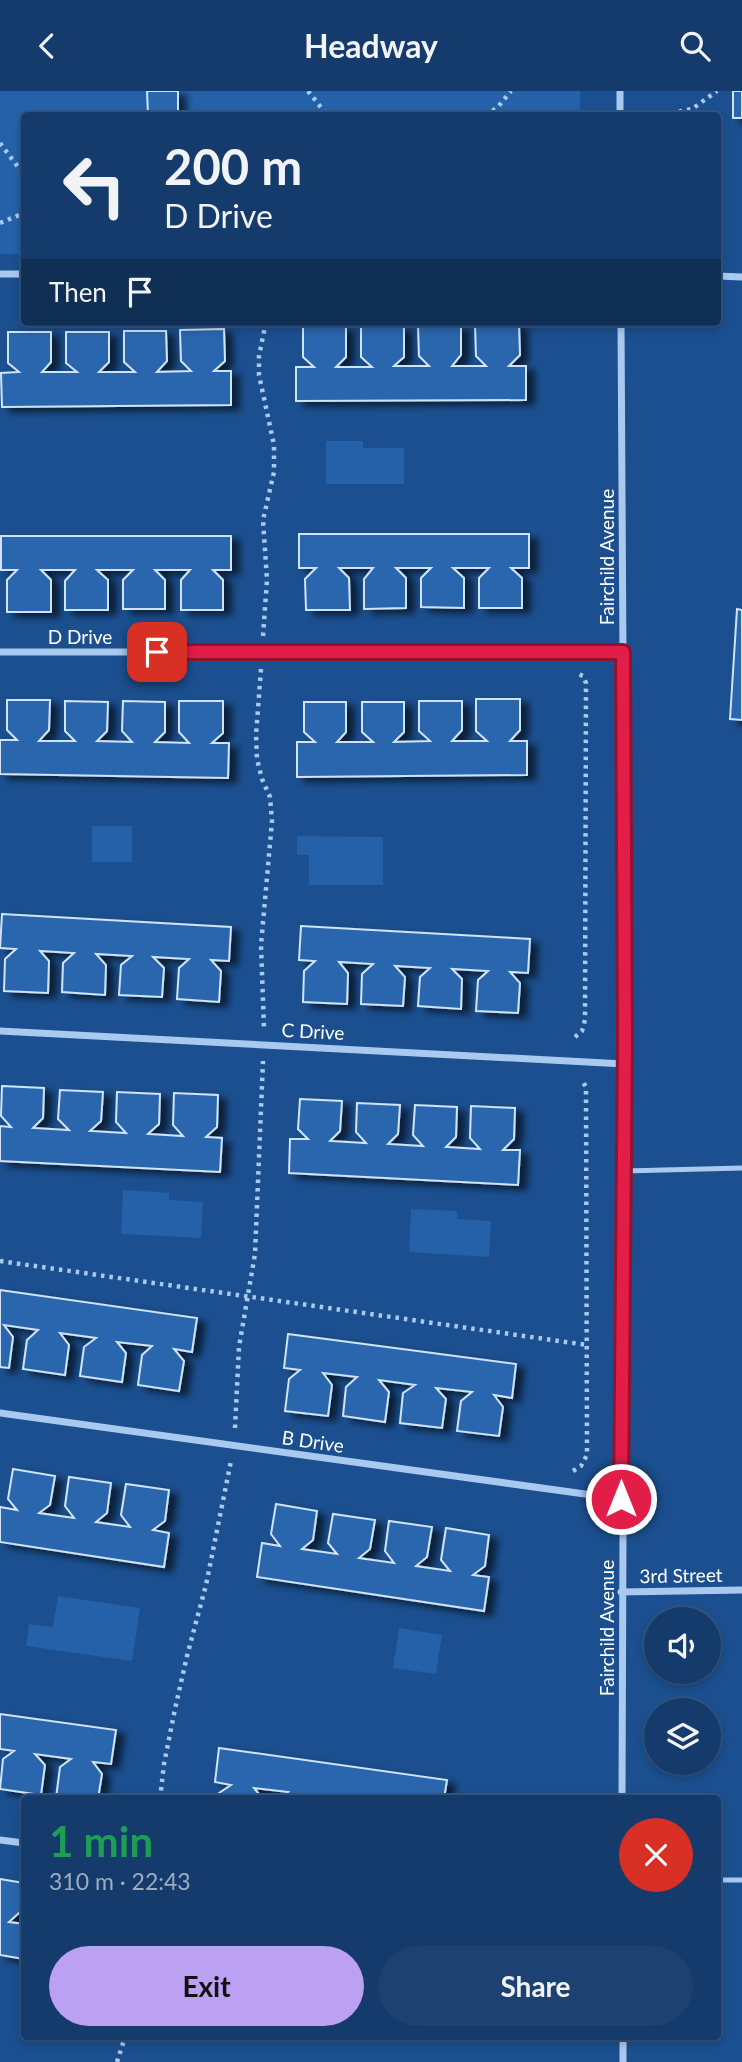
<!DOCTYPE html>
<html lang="en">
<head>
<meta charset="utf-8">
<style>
  :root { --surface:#143b6b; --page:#1d4271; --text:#f1f3f6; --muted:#9dadc1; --line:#33557e; --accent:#bca0f2 }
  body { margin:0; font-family:Lato,sans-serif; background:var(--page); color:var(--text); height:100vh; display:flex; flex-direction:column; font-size:26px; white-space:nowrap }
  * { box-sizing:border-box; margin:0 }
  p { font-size:23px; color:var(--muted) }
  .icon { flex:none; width:38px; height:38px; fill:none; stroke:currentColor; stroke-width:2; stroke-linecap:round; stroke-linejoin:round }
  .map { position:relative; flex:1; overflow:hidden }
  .drawer { position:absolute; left:21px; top:1704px; width:700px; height:245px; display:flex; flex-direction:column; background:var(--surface); border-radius:7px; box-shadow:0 4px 10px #0003,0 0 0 2px var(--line) }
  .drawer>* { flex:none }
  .hud { position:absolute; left:21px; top:21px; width:700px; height:214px; border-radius:7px; box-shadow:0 4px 10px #0003,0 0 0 2px var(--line); background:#143b6b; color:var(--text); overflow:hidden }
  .fabs { position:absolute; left:644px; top:1516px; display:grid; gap:14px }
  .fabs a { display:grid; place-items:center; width:77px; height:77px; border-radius:50%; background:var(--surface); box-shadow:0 4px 10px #0003,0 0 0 2px var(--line); font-size:35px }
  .pin { position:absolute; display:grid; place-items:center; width:60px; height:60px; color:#fff; margin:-30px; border-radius:14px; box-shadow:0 4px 10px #0006 }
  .me { position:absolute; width:77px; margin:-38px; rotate:0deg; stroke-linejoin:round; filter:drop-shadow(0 0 5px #0008) }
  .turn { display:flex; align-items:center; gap:24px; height:147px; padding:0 28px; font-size:32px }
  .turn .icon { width:91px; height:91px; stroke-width:2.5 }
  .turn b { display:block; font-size:49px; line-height:60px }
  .then { display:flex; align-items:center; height:66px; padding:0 28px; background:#0003; gap:14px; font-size:26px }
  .round { display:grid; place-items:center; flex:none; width:74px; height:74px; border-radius:37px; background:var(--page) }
  .head { display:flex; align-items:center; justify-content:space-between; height:119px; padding:0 28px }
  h1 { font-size:42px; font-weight:700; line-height:52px; color:#1e9e55 }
  .button { display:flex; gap:14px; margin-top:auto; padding:14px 28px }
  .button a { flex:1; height:80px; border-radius:42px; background:var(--accent); color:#111; font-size:28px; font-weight:700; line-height:80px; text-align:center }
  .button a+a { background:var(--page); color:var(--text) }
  header { display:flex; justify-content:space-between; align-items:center; height:91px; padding:0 28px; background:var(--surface); font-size:32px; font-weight:700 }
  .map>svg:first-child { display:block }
  .green { fill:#2461a8 }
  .building { fill:#2a66ad; stroke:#cfe3fa; stroke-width:2; filter:url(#shadow) }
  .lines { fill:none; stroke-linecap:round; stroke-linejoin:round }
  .path { stroke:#a9c9ee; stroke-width:4.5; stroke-dasharray:3.5 5; stroke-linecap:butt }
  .lane { stroke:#a9c9ee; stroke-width:5 }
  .street { stroke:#a9c9ee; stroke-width:7 }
  .route-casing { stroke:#92132f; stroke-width:18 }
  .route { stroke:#e11d48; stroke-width:12 }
  .labels { text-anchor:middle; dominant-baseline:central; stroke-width:7; stroke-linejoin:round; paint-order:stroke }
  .street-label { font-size:19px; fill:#fff; stroke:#1b4f8f }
</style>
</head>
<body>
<header><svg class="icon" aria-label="back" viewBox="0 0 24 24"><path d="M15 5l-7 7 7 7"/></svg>Headway<svg class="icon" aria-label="search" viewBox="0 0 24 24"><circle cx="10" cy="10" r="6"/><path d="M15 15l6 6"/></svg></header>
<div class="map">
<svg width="742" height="1971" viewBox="0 0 742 1971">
  <defs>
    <filter id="shadow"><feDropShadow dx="8" dy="4.5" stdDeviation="3.5" flood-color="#0009"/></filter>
  </defs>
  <rect width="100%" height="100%" fill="#1b4f8f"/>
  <path class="green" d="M0,0h580v24h-402v-24h-30v24h-124v139h-24z
    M326,350h37v7h41v36h-78z
    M92,735h40v36h-40z
    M297,745l86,1v48h-74v-30h-12z
    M123,1099l46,3v7l34,2 -2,36 -80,-4z
    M411,1118l46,2v8l34,2 -2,36 -80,-5z
    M58,1505l82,12 -8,53 -106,-15 3,-22 24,3z
    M399,1537l43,7 -6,39 -43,-6z"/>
  <path class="building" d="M147,0h31v24h-30z
    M733,0h9v27h-9z
    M475,233h44l1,31 -11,11h17v34l-230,1v-34h18l-11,-10v-30h43v30l-10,10h36l-11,-10v-30h43v30l-10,9h35l-10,-10 -1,-30h43v29l-9,11h34l-10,-10z
    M224,238l1,32 -11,10h17v34l-229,2 -1,-34 18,-1 -11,-9v-31h43v30l-9,10h35l-11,-9v-31h43v30l-10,10h36l-11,-10v-31h42l1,30 -10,11 34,-1 -10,-10 -1,-31z
    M299,443h230v34h-18l11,10v30h-43v-30l10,-10h-36l11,10v30l-43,-1v-29l10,-10h-35l10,10v30l-42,1v-30l9,-11h-34l10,10 1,32h-44l-1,-31 11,-11h-17z
    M1,445h230v34h-18l10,10v30h-42v-30l9,-10h-35l10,10v29h-42v-29l10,-10h-36l11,10v30h-43v-29l10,-11h-34l10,10v32h-44v-32l10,-10h-16z
    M737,518l5,1v110l-12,-1z
    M476,608h44v31l-10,11h17v34l-230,2v-35h18l-11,-10v-30h42v30l-9,10h36l-11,-10v-30h42v30l-10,10 36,-1 -11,-10v-30h43v29l-10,11h35l-11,-10z
    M7,609h43l-1,30 -10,11h36l-10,-10v-30l43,1 -1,29 -10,10 35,1 -10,-11 1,-30 42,1v30l-10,10 34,1 -10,-11v-31h44v32l-11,10h17l-1,35 -228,-4v-34h17l-10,-10z
    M2,823l229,13 -2,34 -18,-1 10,11 -2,31 -42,-3 2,-31 10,-9 -36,-2 11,11 -2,29 -43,-2 2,-30 11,-9 -36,-2 10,11 -1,30 -43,-3 1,-29 11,-10 -34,-2 9,10 -1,32 -44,-2 1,-32 11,-10 -16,-1z
    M301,835l229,13 -2,34 -18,-1 10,11 -2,30 -42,-2 2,-31 10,-9 -36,-2 10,10 -1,30 -43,-3 2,-29 10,-9 -35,-2 10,11 -2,29 -42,-2 1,-30 11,-10 -34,-2 9,11 -1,31 -44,-2 1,-31 11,-10 -16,-1z
    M2,995l42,2 -1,30 -10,10 36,2 -11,-11 2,-29 43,2 -2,29 -11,10 36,2 -10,-11 1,-30 43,2 -1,30 -11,10 35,2 -10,-11 1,-32 44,2 -1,32 -11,10 16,1 -2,34 -220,-11v-35l11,1 -10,-11z
    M300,1008l42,2 -2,30 -10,10 36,2 -10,-11 1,-29 43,2 -2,29 -10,10 35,2 -10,-11 2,-30 42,2 -1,30 -10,10 34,2 -10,-11 1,-32 44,2 -1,31 -11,11h17l-2,35 -229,-12 1,-34h18l-10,-10z
    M0,1199l197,28 -5,34 -18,-3 10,12 -5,30 -41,-6 4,-30 10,-9 -35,-4 9,11 -4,29 -42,-6 4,-29 12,-9 -36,-5 9,12 -4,30 -42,-6 4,-29 11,-10 -34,-5 9,12 -4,31 -9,-1z
    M288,1243l228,30 -4,34 -18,-3 9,12 -4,29 -42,-5 4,-30 11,-9 -36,-4 10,11 -4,29 -42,-5 3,-30 12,-8 -36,-5 10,12 -4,30 -42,-6 3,-29 11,-10 -34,-4 9,12 -4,31 -43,-5 4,-32 11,-9 -16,-2z
    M13,1378l42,7 -5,29 -11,8 35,5 -9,-12 4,-29 42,6 -4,30 -11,9 34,5 -9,-12 5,-31 43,6 -4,31 -12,9 16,3 -5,34 -164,-25v-35l17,3 -9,-11z
    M276,1413l41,7 -4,29 -11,9 35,5 -9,-11 5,-29 42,6 -5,29 -11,9 35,5 -9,-12 4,-30 43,6 -5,30 -11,9 34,5 -9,-11 5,-32 43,7 -4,31 -12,9 16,2 -5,34 -227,-34 5,-34 18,3 -9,-12z
    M0,1623l116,16 -5,34 -18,-2 9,12 -4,25 -42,-1 4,-31 11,-8 -36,-5 10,11 -4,30 -41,-6 3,-30 11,-8 -14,-2z
    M219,1657l228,32 -3,19h-109l-25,-3 3,3h-33l8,-7 -34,-4 9,11h-45l1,-6 12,-8 -16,-3z
    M0,1788l24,4 -4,29 -11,10 15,2v35l-24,-4z"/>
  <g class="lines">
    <path class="path" d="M308,0l19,24
      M485,24l12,-7 14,-17
      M662,24l30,-6 25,-18
      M0,52l24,32
      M0,132l24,-10
      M263,545l4,-56 -4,-60 11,-48v-27l-15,-70v-19l7,-34
      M261,578l-5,66 1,24 5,20 8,18 2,24 -11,124 3,83
      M575,946l7,-6 3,-11 1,-337 -3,-7 -7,-3
      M0,1170l587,84
      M235,1337l4,-81 16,-93 8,-193
      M573,1380l8,-5 6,-11 -1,-368 -4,-7
      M160,1708l4,-35 11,-55 12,-53 19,-71 25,-124
      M117,1971l8,-25"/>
    <path class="lane" d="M624,1080l118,-3
      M718,1789h24"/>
    <path class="street" d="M620,0v24
      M0,183h24
      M718,185l24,1
      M621,231l4,675 -3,802
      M0,561h623
      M0,940l624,33
      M0,1322l621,86
      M621,1501l121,-2
      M0,1749l24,3
      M623,1946v25"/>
  </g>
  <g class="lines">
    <g class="route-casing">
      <path id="route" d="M157,561h466l2,389 -4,458"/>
    </g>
    <use href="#route" class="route"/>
  </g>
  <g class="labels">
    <g class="street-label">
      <text transform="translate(606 466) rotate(-90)">Fairchild Avenue</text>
      <text x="80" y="545">D Drive</text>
      <text transform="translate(313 940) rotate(3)">C Drive</text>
      <text transform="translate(313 1350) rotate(8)">B Drive</text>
      <text transform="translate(681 1484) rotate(-1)">3rd Street</text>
      <text transform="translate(606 1537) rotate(-90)">Fairchild Avenue</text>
    </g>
  </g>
</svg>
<div class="fabs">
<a><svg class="icon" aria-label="sound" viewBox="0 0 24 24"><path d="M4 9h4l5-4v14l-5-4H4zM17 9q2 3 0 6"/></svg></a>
<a><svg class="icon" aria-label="layers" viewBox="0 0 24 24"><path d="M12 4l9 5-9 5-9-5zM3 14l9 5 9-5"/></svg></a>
</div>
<div class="pin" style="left:157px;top:561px;background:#d93025"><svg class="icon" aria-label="arrive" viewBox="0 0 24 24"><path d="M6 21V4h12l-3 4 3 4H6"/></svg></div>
<svg class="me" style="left:621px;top:1408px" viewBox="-20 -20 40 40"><circle r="17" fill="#e11d48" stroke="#fff" stroke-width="3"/><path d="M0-11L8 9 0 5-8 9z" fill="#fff"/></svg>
<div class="hud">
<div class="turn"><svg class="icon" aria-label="left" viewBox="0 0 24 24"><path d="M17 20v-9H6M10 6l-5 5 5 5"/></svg><div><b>200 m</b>D Drive</div></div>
<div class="then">Then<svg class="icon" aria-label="arrive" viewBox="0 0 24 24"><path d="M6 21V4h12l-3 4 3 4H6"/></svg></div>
</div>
<section class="drawer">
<div class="head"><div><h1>1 min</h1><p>310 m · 22:43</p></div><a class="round" style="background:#d93025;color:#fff"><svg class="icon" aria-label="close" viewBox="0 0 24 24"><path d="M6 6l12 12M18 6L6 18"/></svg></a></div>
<div class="button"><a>Exit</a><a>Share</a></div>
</section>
</div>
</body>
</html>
